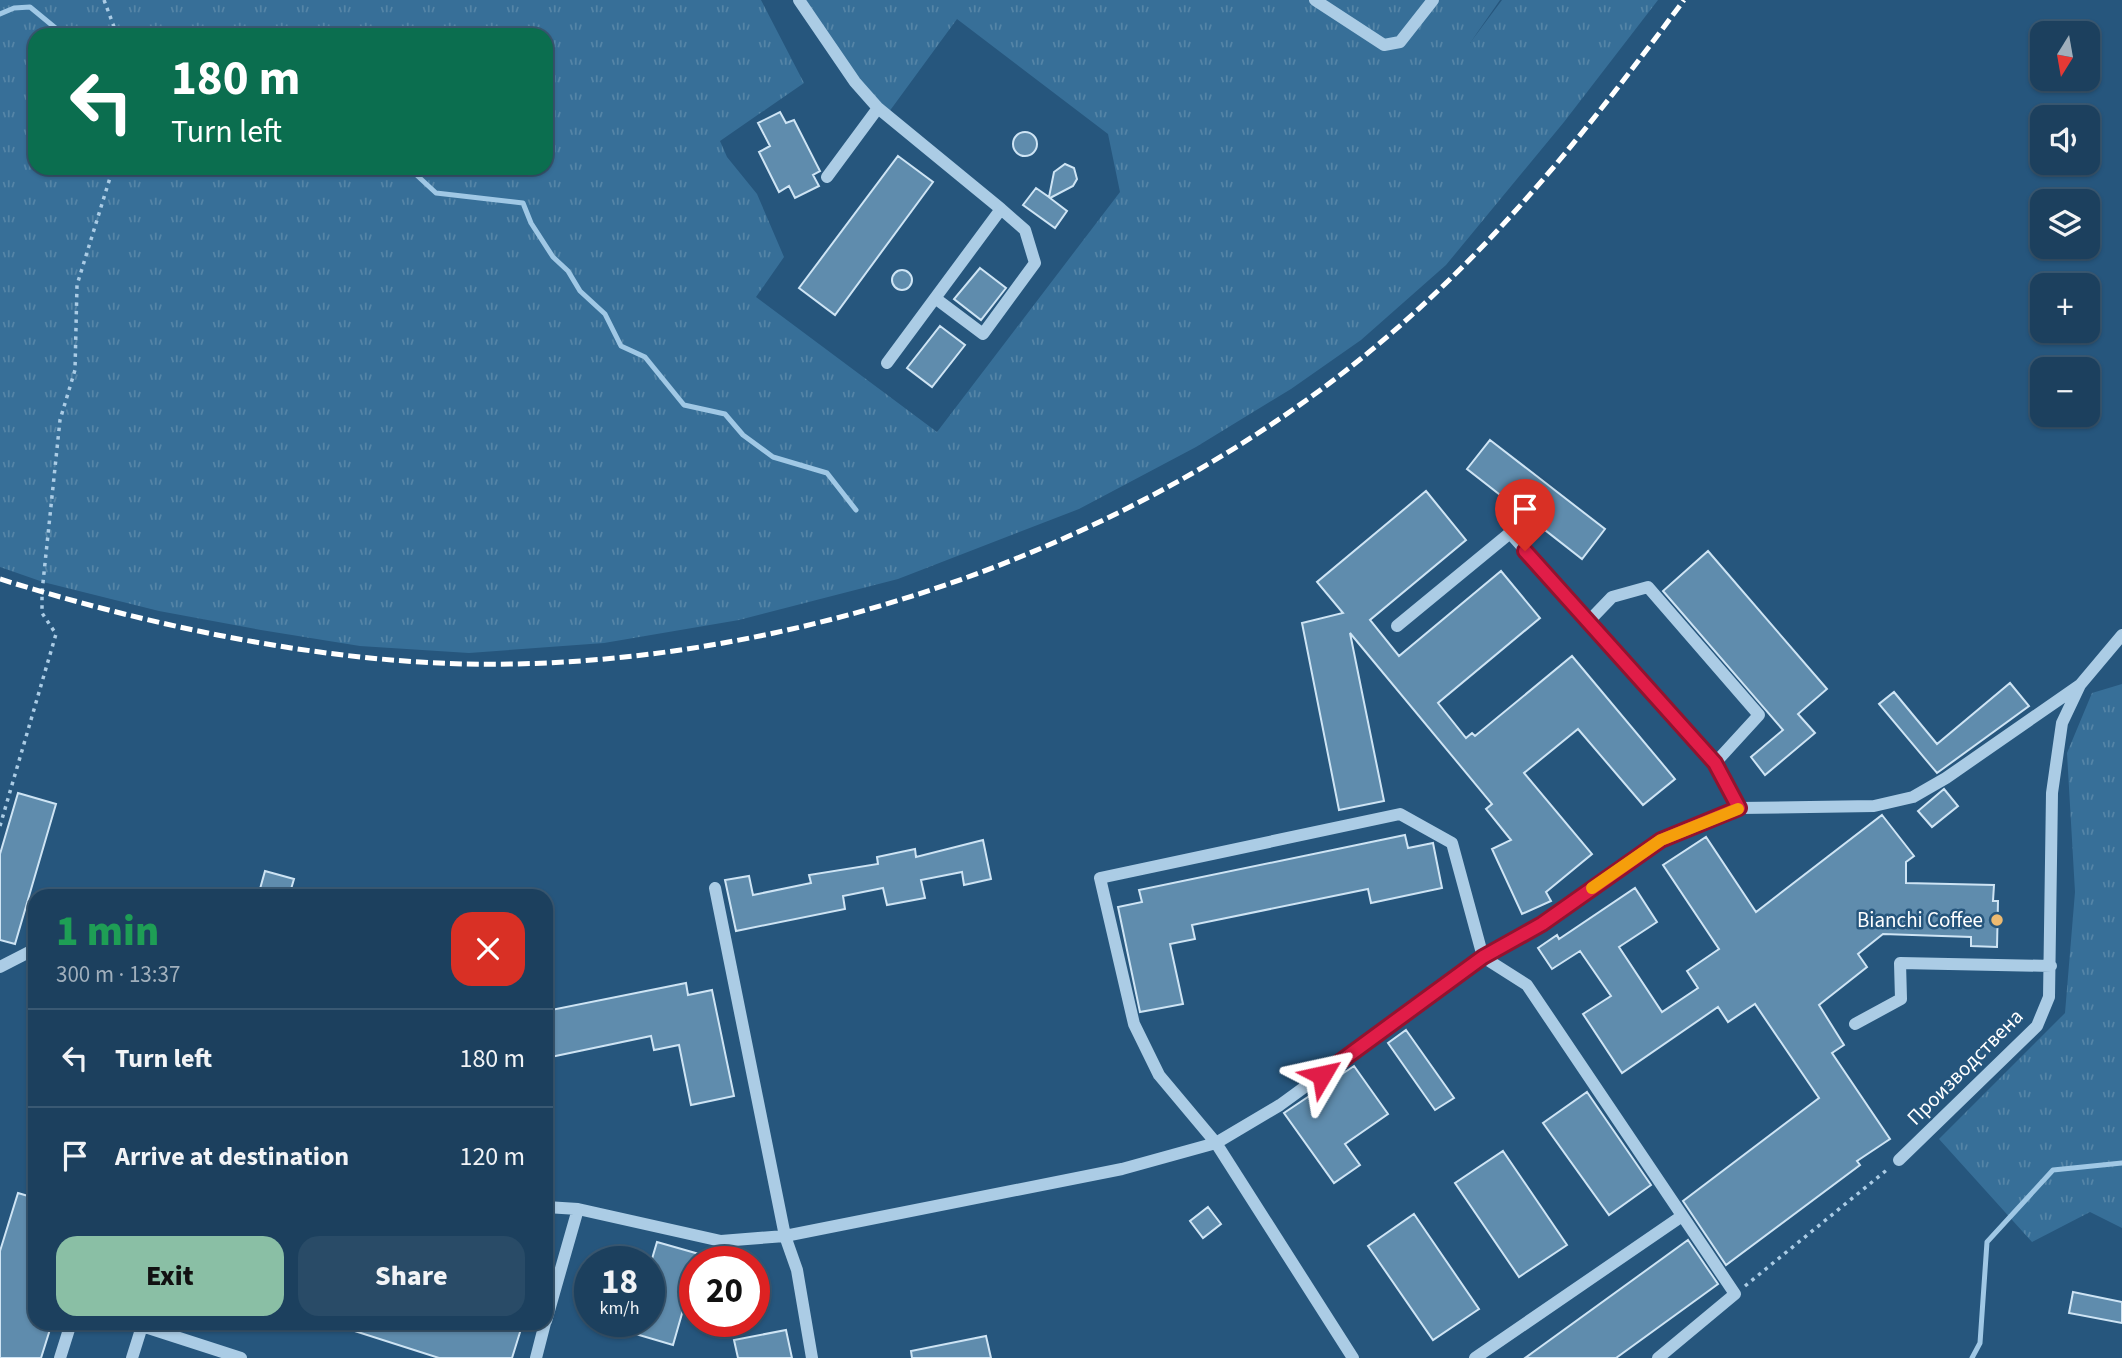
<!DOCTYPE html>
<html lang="en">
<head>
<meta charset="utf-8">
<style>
  :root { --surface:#1c405e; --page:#294b67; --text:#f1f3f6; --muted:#a0afbc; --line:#3a5973; --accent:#8abfa5 }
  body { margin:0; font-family:"Source Sans 3",sans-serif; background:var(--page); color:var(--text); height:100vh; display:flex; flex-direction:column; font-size:26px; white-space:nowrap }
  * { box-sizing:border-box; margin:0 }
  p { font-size:23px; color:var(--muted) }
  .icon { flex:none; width:38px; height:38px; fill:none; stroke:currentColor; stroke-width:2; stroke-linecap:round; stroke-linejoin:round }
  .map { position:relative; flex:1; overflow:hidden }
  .drawer { position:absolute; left:28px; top:889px; width:525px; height:441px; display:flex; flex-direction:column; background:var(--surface); border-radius:21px; box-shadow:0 2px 5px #0004,0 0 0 2px var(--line) }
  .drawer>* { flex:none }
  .guide { position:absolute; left:28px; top:28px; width:525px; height:147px; border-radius:21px; box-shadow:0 2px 5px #0004,0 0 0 2px var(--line); background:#0b6e4f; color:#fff; overflow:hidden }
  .needle { width:46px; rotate:191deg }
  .controls { position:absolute; left:2030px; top:21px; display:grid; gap:14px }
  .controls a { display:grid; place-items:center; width:70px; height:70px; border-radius:14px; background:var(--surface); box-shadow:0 2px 5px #0004,0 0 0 2px var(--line); font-size:35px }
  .speed { position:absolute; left:574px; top:1246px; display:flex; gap:14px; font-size:35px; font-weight:700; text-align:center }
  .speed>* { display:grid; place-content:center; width:91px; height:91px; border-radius:50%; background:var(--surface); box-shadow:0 2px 5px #0004,0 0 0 2px var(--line); line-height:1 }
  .speed small { font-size:18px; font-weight:400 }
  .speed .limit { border:10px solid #d22; background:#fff; color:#111 }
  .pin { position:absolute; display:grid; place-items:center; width:60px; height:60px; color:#fff; margin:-72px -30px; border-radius:50% 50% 50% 0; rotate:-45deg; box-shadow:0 0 7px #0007 }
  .pin .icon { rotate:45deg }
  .me { position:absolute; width:77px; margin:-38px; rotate:54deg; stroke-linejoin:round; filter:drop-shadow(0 0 5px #0008) }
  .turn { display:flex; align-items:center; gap:24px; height:147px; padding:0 28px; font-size:32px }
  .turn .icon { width:91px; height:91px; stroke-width:2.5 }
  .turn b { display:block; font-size:49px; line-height:60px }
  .round { display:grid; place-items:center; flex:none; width:74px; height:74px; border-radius:21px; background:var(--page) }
  .head { display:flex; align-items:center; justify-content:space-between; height:119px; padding:0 28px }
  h1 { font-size:42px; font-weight:800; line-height:52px; color:#1e9e55 }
  .action { display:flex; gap:14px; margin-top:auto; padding:14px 28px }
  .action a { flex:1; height:80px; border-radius:21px; background:var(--accent); color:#111; font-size:28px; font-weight:800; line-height:80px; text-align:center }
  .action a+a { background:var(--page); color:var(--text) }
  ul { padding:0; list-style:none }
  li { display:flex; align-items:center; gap:21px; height:98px; padding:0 28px; border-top:2px solid var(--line) }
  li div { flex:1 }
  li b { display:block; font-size:26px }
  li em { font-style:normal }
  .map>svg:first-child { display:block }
  .grass { fill:url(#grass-tufts); fill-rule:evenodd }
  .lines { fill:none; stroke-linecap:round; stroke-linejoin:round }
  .stream { stroke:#a0c8e5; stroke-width:5 }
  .building { fill:#5f8cad; stroke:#cee4f4; stroke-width:2 }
  .path { stroke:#abcce5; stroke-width:3.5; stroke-dasharray:3.5 5; stroke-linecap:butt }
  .minor { stroke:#abcce5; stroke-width:12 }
  .rail { stroke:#fff; stroke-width:5; stroke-dasharray:12 5; stroke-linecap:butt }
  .route-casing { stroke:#92132f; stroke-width:18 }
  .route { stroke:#e11d48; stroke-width:12 }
  .slow { stroke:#f59e0b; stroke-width:12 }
  .poi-dot { fill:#edba70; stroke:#26567d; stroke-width:2.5 }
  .labels { text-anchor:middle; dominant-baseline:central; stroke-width:5; stroke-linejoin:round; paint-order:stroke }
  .poi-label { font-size:21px; fill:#fff; stroke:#26567d; text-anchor:end }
  .street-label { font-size:21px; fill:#fff; stroke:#26567d }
</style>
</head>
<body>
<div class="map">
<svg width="2122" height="1358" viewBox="0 0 2122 1358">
  <defs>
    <pattern id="grass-tufts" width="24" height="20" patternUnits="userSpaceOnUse" patternTransform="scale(1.75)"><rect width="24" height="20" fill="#376f98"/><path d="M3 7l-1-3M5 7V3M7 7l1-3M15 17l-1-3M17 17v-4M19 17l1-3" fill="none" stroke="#5585a7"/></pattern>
  </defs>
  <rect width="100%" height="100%" fill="#26567d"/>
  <path class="grass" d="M0,0h761l43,83 -84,58 7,16 30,37 27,63 -28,40 181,135 183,-240 -12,-58 -151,-115 -71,97 -87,-116h701l-30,43 32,-43h156l-94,122 -118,143 -85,75 -70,49 -95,58 -117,62 -181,70 -159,41 -135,23 -135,10 -109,-7 -99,-16 -102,-19 -116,-29 -43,-15zM35,35h511v133h-511z
    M2122,684v544l-32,-16 -58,30 -93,-103 126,-126 10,-121 -8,-139 25,-60z"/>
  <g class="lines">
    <path class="stream" d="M0,14l14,-6 16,-1 34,28
      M409,168l27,25 87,10 8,20 22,34 15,14 12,20 25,23 16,32 24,11 39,48 41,9 18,21 30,22 54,16 29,37
      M1972,1358l8,-15 7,-101 66,-72 69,-7"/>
  </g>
  <path class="building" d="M780,112l6,11 8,-3 26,51 -7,4 6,11 -24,12 -6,-12 -10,6 -20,-40 11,-6 -12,-23z
    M1013 144a12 12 0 1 1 24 0a12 12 0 1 1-24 0Z
    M898,156l35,26 -98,133 -36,-27z
    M1065,164l9,4 3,11 -4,7 -23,12 17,13 -12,17 -32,-23 13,-17 13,9 5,-25z
    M980,268l26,20 -25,32 -27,-21z
    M892 280a10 10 0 1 1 20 0a10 10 0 1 1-20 0Z
    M940,326l25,19 -33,42 -25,-19z
    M1490,440l115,89 -23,30 -115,-90z
    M1426,491l40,49 -96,80 29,36 102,-85 39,47 -102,85 28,35 6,-5 3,3 97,-80 103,123 -32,26 -65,-76 -54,44 68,81 -46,38 5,9 -29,13 -30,-65 19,-9 -25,-31 6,-5 -142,-171 34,168 -45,9 -37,-187 41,-10 -26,-31z
    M1708,551l119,138 -29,25 17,19 -50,42 -14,-18 32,-27 -120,-139z
    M2010,683l19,23 -92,67 -58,-69 15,-12 43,52z
    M1944,789l14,17 -26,21 -14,-16z
    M18,793l38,11 -41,140 -15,-4v-86z
    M1882,815l32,41 -8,6v21l88,2 -1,16h5l-1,46 -26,-1v-9l-88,-3 -25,20 9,13 -48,38 25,40 -12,8 58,86 -33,22 3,4 -134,100 -43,-64 136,-103 -64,-94 -27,18 -10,-15 -96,66 -39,-59 28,-18 -31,-45 -28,18 -14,-21 19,-13 2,4 76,-51 22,34 -38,25 43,65 36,-24 -11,-17 32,-22 -56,-84 43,-28 50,75z
    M1405,835l3,13 25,-5 9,45 -71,15 -3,-14 -176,36 3,14 -25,5 13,60 -43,8 -22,-105 24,-5 -3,-12z
    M983,840l8,39 -27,6 -2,-13 -41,8 4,18 -38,7 -4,-17 -40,8 2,13 -109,22 -11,-51 24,-4 4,19 58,-12 -2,-8 69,-11 -1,-7 38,-8 1,8z
    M265,871l29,8 -5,17h-31z
    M686,983l2,12 24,-5 22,106 -43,9 -12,-60 -25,5 -3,-14 -105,22v-47z
    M1406,1030l48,68 -19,12 -47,-67z
    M1354,1066l34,48 -43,30 15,21 -26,18 -50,-70z
    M1587,1092l64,93 -42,30 -66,-92z
    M1503,1151l64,94 -48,32 -64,-94z
    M18,1193l17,5v125h17l-11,35h-41v-107z
    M1208,1207l13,17 -18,14 -13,-17z
    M1414,1214l65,95 -46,31 -65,-94z
    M1688,1240l30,44 -102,74h-91z
    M657,1242l42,12 -26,91 -68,-20v-4h44v-52z
    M2073,1292l49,10v21l-53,-10z
    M339,1323h162l20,6 -9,29h-73l-100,-32z
    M786,1330l6,28h-54l-4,-18z
    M986,1336l5,22h-79l-1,-7z"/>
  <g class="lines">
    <path class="path" d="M104,0l13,35
      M0,826l56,-192 -14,-21v-21l18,-172 15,-50 2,-85 36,-117
      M1745,1286l143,-117"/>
    <path class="minor" d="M799,0l56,82 23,26 123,101 -114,154
      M1315,0l69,45 16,-3 33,-42
      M827,177l51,-69
      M935,298l48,36 52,-71 -10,-33 -24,-21
      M1588,622l24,-25 36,-10 111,128 -44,48
      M1397,626l113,-93 205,230 24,45
      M715,888l70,348 12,34 15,88
      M0,967l35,-18
      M1855,1024l46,-25 -1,-36 151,3
      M1899,1160l138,-134 12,-29 3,-204 10,-70 18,-38 42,-50
      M546,1207l32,2 143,32 64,-5 337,-67 94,-26 64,-38 203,-148 59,-33 119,-84 78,-32 135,-2 39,-9 33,-19 134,-93
      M546,1321l32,-112
      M142,1326l99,32
      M60,1358l11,-35
      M132,1358l11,-35
      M536,1358l9,-35
      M1353,1358l-137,-215 -57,-68 -25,-51 -34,-146 300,-64 52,29 31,114 44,28 208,309 -77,64
      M1475,1358l207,-142"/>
    <path class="rail" d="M0,579c147,46 310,81 464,85 333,7 702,-125 949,-350 104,-94 188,-202 271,-314"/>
  </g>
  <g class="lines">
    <g class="route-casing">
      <path id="route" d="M1322,1075l161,-118 59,-33 119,-84 78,-32 -24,-45 -190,-212"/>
    </g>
    <use href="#route" class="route"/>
    <path class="slow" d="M1592,888l69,-48 77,-31"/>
  </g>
  <circle class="poi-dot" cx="1997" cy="920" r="7"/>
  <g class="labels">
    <g class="poi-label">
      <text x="1983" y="920">Bianchi Coffee</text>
    </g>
    <g class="street-label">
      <text transform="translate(1965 1067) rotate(-45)">Производствена</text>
    </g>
  </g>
</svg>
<div class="controls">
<a><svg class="needle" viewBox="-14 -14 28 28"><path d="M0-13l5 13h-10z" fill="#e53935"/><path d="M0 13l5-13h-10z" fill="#a0afbc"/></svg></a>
<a><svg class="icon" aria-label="sound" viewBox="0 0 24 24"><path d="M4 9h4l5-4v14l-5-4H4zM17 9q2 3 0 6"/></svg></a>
<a><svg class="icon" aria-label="layers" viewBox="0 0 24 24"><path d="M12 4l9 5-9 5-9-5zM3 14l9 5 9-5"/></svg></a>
<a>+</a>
<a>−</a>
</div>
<div class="speed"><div>18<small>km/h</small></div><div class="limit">20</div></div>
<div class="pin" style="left:1525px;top:551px;background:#d93025"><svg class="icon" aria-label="arrive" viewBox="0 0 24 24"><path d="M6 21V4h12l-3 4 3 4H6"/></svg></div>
<svg class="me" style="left:1322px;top:1075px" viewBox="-20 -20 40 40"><path d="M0-17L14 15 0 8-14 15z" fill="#e11d48" stroke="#fff" stroke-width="4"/></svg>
<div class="guide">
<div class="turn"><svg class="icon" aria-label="left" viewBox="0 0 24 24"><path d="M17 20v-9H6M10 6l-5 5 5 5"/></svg><div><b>180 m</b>Turn left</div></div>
</div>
<section class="drawer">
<div class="head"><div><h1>1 min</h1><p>300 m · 13:37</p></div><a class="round" style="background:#d93025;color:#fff"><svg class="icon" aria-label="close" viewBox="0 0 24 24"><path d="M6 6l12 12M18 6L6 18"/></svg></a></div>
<ul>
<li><svg class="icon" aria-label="left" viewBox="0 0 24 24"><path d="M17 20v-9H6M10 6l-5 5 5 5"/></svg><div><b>Turn left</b></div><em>180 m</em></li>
<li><svg class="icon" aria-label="arrive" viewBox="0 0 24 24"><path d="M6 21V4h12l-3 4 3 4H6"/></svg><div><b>Arrive at destination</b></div><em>120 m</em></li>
</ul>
<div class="action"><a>Exit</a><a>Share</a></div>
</section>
</div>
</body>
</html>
